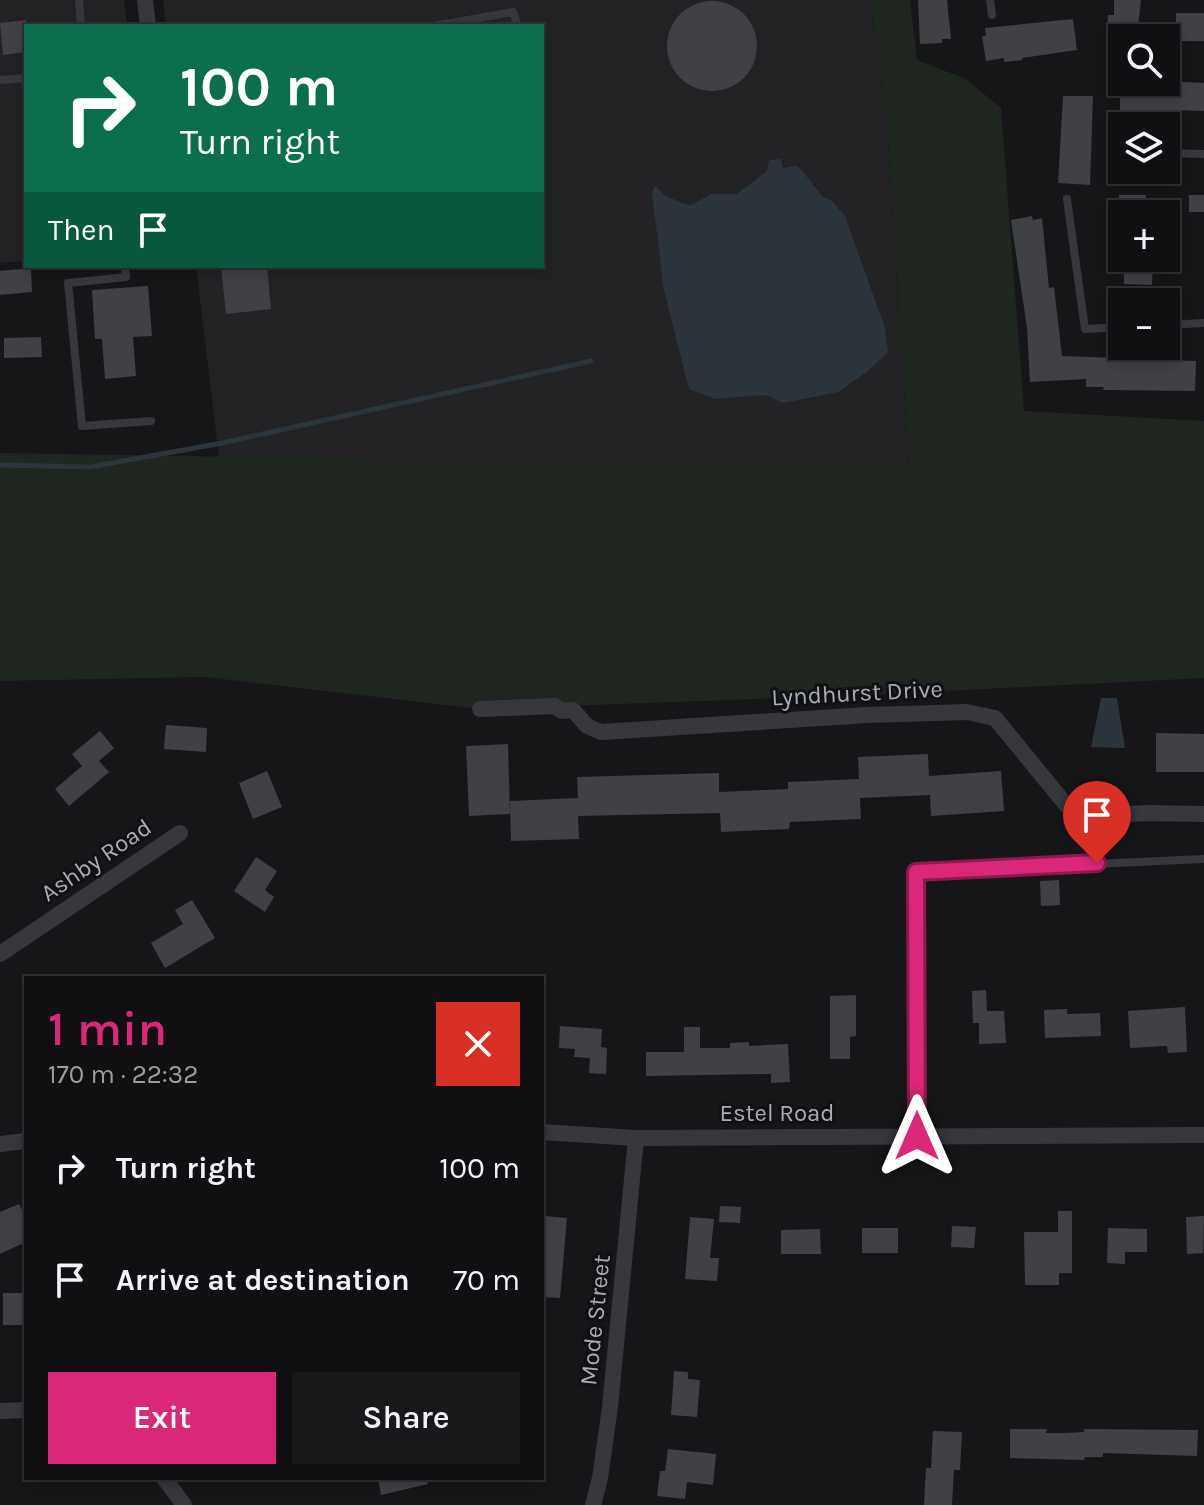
<!DOCTYPE html>
<html lang="en">
<head>
<meta charset="utf-8">
<style>
  :root { --surface:#101012; --page:#19191b; --text:#f1f3f6; --muted:#9c9d9f; --line:#303032; --accent:#db2777 }
  body { margin:0; font-family:Karla,sans-serif; background:var(--page); color:var(--text); height:100vh; display:flex; flex-direction:column; font-size:30px; white-space:nowrap }
  * { box-sizing:border-box; margin:0 }
  p { font-size:26px; color:var(--muted) }
  .icon { flex:none; width:44px; height:44px; fill:none; stroke:currentColor; stroke-width:2; stroke-linecap:round; stroke-linejoin:round }
  .map { position:relative; flex:1; overflow:hidden }
  .side { position:absolute; left:24px; top:976px; width:520px; height:504px; display:flex; flex-direction:column; background:var(--surface); border-radius:0px; box-shadow:0 4px 12px #0003,0 0 0 2px var(--line) }
  .side>* { flex:none }
  .top-card { position:absolute; left:24px; top:24px; width:520px; height:244px; border-radius:0px; box-shadow:0 4px 12px #0003,0 0 0 2px var(--line); background:#0b6e4f; color:#fff; overflow:hidden }
  .buttons { position:absolute; left:1108px; top:24px; display:grid; gap:16px }
  .buttons a { display:grid; place-items:center; width:72px; height:72px; border-radius:0px; background:var(--surface); box-shadow:0 4px 12px #0003,0 0 0 2px var(--line); font-size:40px }
  .pin { position:absolute; display:grid; place-items:center; width:68px; height:68px; color:#fff; margin:-82px -34px; border-radius:50% 50% 50% 0; rotate:-45deg; box-shadow:0 0 8px #0007 }
  .pin .icon { rotate:45deg }
  .me { position:absolute; width:88px; margin:-44px; rotate:0deg; stroke-linejoin:round; filter:drop-shadow(0 0 6px #0008) }
  .turn { display:flex; align-items:center; gap:28px; height:168px; padding:0 24px; font-size:36px }
  .turn .icon { width:104px; height:104px; stroke-width:2.5 }
  .turn b { display:block; font-size:56px; line-height:68px }
  .then { display:flex; align-items:center; height:76px; padding:0 24px; background:#0003; gap:16px; font-size:30px }
  .round { display:grid; place-items:center; flex:none; width:84px; height:84px; border-radius:0px; background:var(--page) }
  .head { display:flex; align-items:center; justify-content:space-between; height:136px; padding:0 24px }
  h1 { font-size:48px; font-weight:600; line-height:60px; color:var(--accent) }
  .cta { display:flex; gap:16px; margin-top:auto; padding:16px 24px }
  .cta a { flex:1; height:92px; border-radius:0px; background:var(--accent); color:#fff; font-size:32px; font-weight:600; line-height:92px; text-align:center }
  .cta a+a { background:var(--page); color:var(--text) }
  ul { padding:0; list-style:none }
  li { display:flex; align-items:center; gap:24px; height:112px; padding:0 24px }
  li div { flex:1 }
  li b { display:block; font-size:30px }
  li em { font-style:normal }
  .map>svg:first-child { display:block }
  .built { fill:#222225 }
  .green { fill:#1e261f }
  .water { fill:#2c353c }
  .lines { fill:none; stroke-linecap:round; stroke-linejoin:round }
  .stream { stroke:#2c353c; stroke-width:5 }
  .building { fill:#404145 }
  .service { stroke:#37383d; stroke-width:8 }
  .minor { stroke:#37383d; stroke-width:16 }
  .route-casing { stroke:#8e194d; stroke-width:20 }
  .route { stroke:#db2777; stroke-width:14 }
  .labels { text-anchor:middle; dominant-baseline:central; stroke-width:6; stroke-linejoin:round; paint-order:stroke }
  .street-label { font-size:24px; fill:#a8adb8; stroke:#111113 }
</style>
</head>
<body>
<div class="map">
<svg width="1204" height="1505" viewBox="0 0 1204 1505">
  <rect width="100%" height="100%" fill="#161618"/>
  <path class="built" d="M0,0h124l3,26h-101v235l-26,2z
    M163,0h707l17,123 22,345 -690,-11 -23,-191h346v-240h-376z"/>
  <path class="green" d="M870,0h40l7,60 49,19 35,29 23,303 180,10v257l-340,17 -384,14 -275,-32 -205,4v-228l909,15 -22,-345z"/>
  <path class="water" d="M781,159l2,9 13,-2 4,2 22,28 10,5 13,15 40,112 3,24 -20,19 -30,21 -55,11 -18,-8 -50,4 -26,-10 -25,-99 -12,-97 3,-7 11,10 24,10 21,-12h26l30,-23 2,-11z
    M1101,698h16l8,50 -34,-1z"/>
  <g class="lines">
    <path class="stream" d="M0,465l90,2 132,-24 369,-82"/>
  </g>
  <path class="building" d="M918,0h29l4,39h-9v4l-22,1z
    M1114,0h27l-4,35h-30l1,-20h6z
    M667 46a45 45 0 1 1 90 0a45 45 0 1 1-90 0Z
    M1176,13h28v28h-28z
    M1073,19l4,31 -55,8v2l-18,2v-4l-18,3 -4,-25h4l-1,-8z
    M26,20v32l-23,3 -3,-32z
    M1166,81l38,2v28l-30,-1 1,4 -55,-1v-30l36,1v-2z
    M1063,96h30l-3,89 -32,-2z
    M1119,195h27l-1,19 -26,-1z
    M1189,195h15v17h-15z
    M1032,216l1,4 9,-2 7,70 5,-1 8,69 134,5 -1,30 -92,-1 1,-3h-18v-8l-56,3 -3,-54 -16,-108z
    M1124,258h29l-1,27 -28,-1z
    M221,266h46l4,43 -45,5z
    M31,268l1,24 -32,3v-24z
    M148,286l4,50 -19,1 3,39 -31,3 -3,-40h-7l-3,-49z
    M41,337l1,20 -38,1v-20z
    M166,725l41,3 -1,24 -42,-3z
    M100,731l14,17 -15,13 10,11 -40,34 -14,-17 27,-23 -10,-12z
    M1156,733l48,1v38h-48z
    M508,744l2,70 -41,2 -3,-70z
    M928,754l1,22 72,-5 3,40 -73,5 -1,-21 -70,3 1,21 -71,3 -1,7 -68,3 -1,-19 -142,3 1,23 -68,2 -1,-40 68,-3 -1,-21 142,-4v19l69,-3v-7l71,-3 -1,-22z
    M267,771l15,36 -29,12 -14,-36z
    M256,857l21,14 -12,19 9,7 -9,15 -31,-21z
    M1059,880l1,25 -19,1 -1,-25z
    M192,900l23,38 -50,30 -14,-25 32,-19 -8,-14z
    M986,990l1,21h17l2,32 -27,1v-21h-6l-1,-32z
    M856,995v41l-6,1v22h-20v-63z
    M1185,1007l2,45 -19,1 -1,-7 -37,2 -2,-37z
    M1067,1009v5l33,-1 1,23 -56,2 -1,-28z
    M560,1026l42,3 -1,18 6,1 -1,26 -17,-1 1,-15 -16,-1 1,-8 -16,-1z
    M684,1027h16v21h30v-5l19,-1v4l39,-2 2,38 -19,1v-9l-125,2v-24h38z
    M19,1204l3,6 4,-1v33l-26,12v-42z
    M720,1206l21,1 -1,16 -21,-1z
    M1058,1211h14v62h-13v12h-34l-1,-53h34z
    M545,1216l22,2 -7,80 -18,-1z
    M1204,1216l-1,37 -16,1 -1,-37z
    M690,1217l24,2 -4,39h9l-2,23 -32,-2z
    M952,1226l24,1 -2,21 -23,-1z
    M862,1228h36v25h-36z
    M1108,1228l39,1v23h-22v12l-18,-1z
    M820,1229l1,25h-40v-24z
    M3,1293h23v32h-23z
    M674,1371l14,1v7l12,1 -3,37 -26,-2z
    M1010,1429h37l-1,4h19l19,-1v-3l114,1 -1,26 -94,-3v4h-18l-1,3 -74,-2z
    M933,1431l29,1 -2,38h-6l-2,35h-28l2,-37h5z
    M668,1449l48,5 -3,31 -26,-3 -2,17 -28,-3 3,-25h5z
    M378,1478h49l1,6 -47,11z"/>
  <g class="lines">
    <path class="service" d="M79,0l2,26
      M990,0l2,15
      M434,26l79,-14 5,14
      M0,80l26,-2
      M1118,152h4
      M1166,153l38,1
      M1067,199l18,130 37,-2
      M125,266l1,11 -58,6 14,143 69,-5
      M1166,325l38,-2
      M916,872l288,-13"/>
    <path class="minor" d="M145,0l3,26
      M480,709l75,-3 7,5 11,-1 14,16 14,6 267,-17 99,-3 28,6 72,88 33,9 48,-2 56,1
      M916,872l1,264
      M0,954l180,-121
      M542,1132l94,6 568,-3
      M0,1144l26,-3
      M0,1411l26,-1
      M164,1478l20,27
      M593,1505l7,-27 10,-71 26,-269"/>
  </g>
  <g class="lines">
    <g class="route-casing">
      <path id="route" d="M917,1136l-1,-264 181,-9"/>
    </g>
    <use href="#route" class="route"/>
  </g>
  <g class="labels">
    <g class="street-label">
      <text transform="translate(857 693) rotate(-3)">Lyndhurst Drive</text>
      <text transform="translate(96 860) rotate(-34)">Ashby Road</text>
      <text x="777" y="1113">Estel Road</text>
      <text transform="translate(595 1320) rotate(-84)">Mode Street</text>
    </g>
  </g>
</svg>
<div class="buttons">
<a><svg class="icon" aria-label="search" viewBox="0 0 24 24"><circle cx="10" cy="10" r="6"/><path d="M15 15l6 6"/></svg></a>
<a><svg class="icon" aria-label="layers" viewBox="0 0 24 24"><path d="M12 4l9 5-9 5-9-5zM3 14l9 5 9-5"/></svg></a>
<a>+</a>
<a>−</a>
</div>
<div class="pin" style="left:1097px;top:863px;background:#d93025"><svg class="icon" aria-label="arrive" viewBox="0 0 24 24"><path d="M6 21V4h12l-3 4 3 4H6"/></svg></div>
<svg class="me" style="left:917px;top:1136px" viewBox="-20 -20 40 40"><path d="M0-17L14 15 0 8-14 15z" fill="#db2777" stroke="#fff" stroke-width="4"/></svg>
<div class="top-card">
<div class="turn"><svg class="icon" aria-label="right" viewBox="0 0 24 24"><path d="M7 20v-9h11M14 6l5 5-5 5"/></svg><div><b>100 m</b>Turn right</div></div>
<div class="then">Then<svg class="icon" aria-label="arrive" viewBox="0 0 24 24"><path d="M6 21V4h12l-3 4 3 4H6"/></svg></div>
</div>
<section class="side">
<div class="head"><div><h1>1 min</h1><p>170 m · 22:32</p></div><a class="round" style="background:#d93025;color:#fff"><svg class="icon" aria-label="close" viewBox="0 0 24 24"><path d="M6 6l12 12M18 6L6 18"/></svg></a></div>
<ul>
<li><svg class="icon" aria-label="right" viewBox="0 0 24 24"><path d="M7 20v-9h11M14 6l5 5-5 5"/></svg><div><b>Turn right</b></div><em>100 m</em></li>
<li><svg class="icon" aria-label="arrive" viewBox="0 0 24 24"><path d="M6 21V4h12l-3 4 3 4H6"/></svg><div><b>Arrive at destination</b></div><em>70 m</em></li>
</ul>
<div class="cta"><a>Exit</a><a>Share</a></div>
</section>
</div>
</body>
</html>
